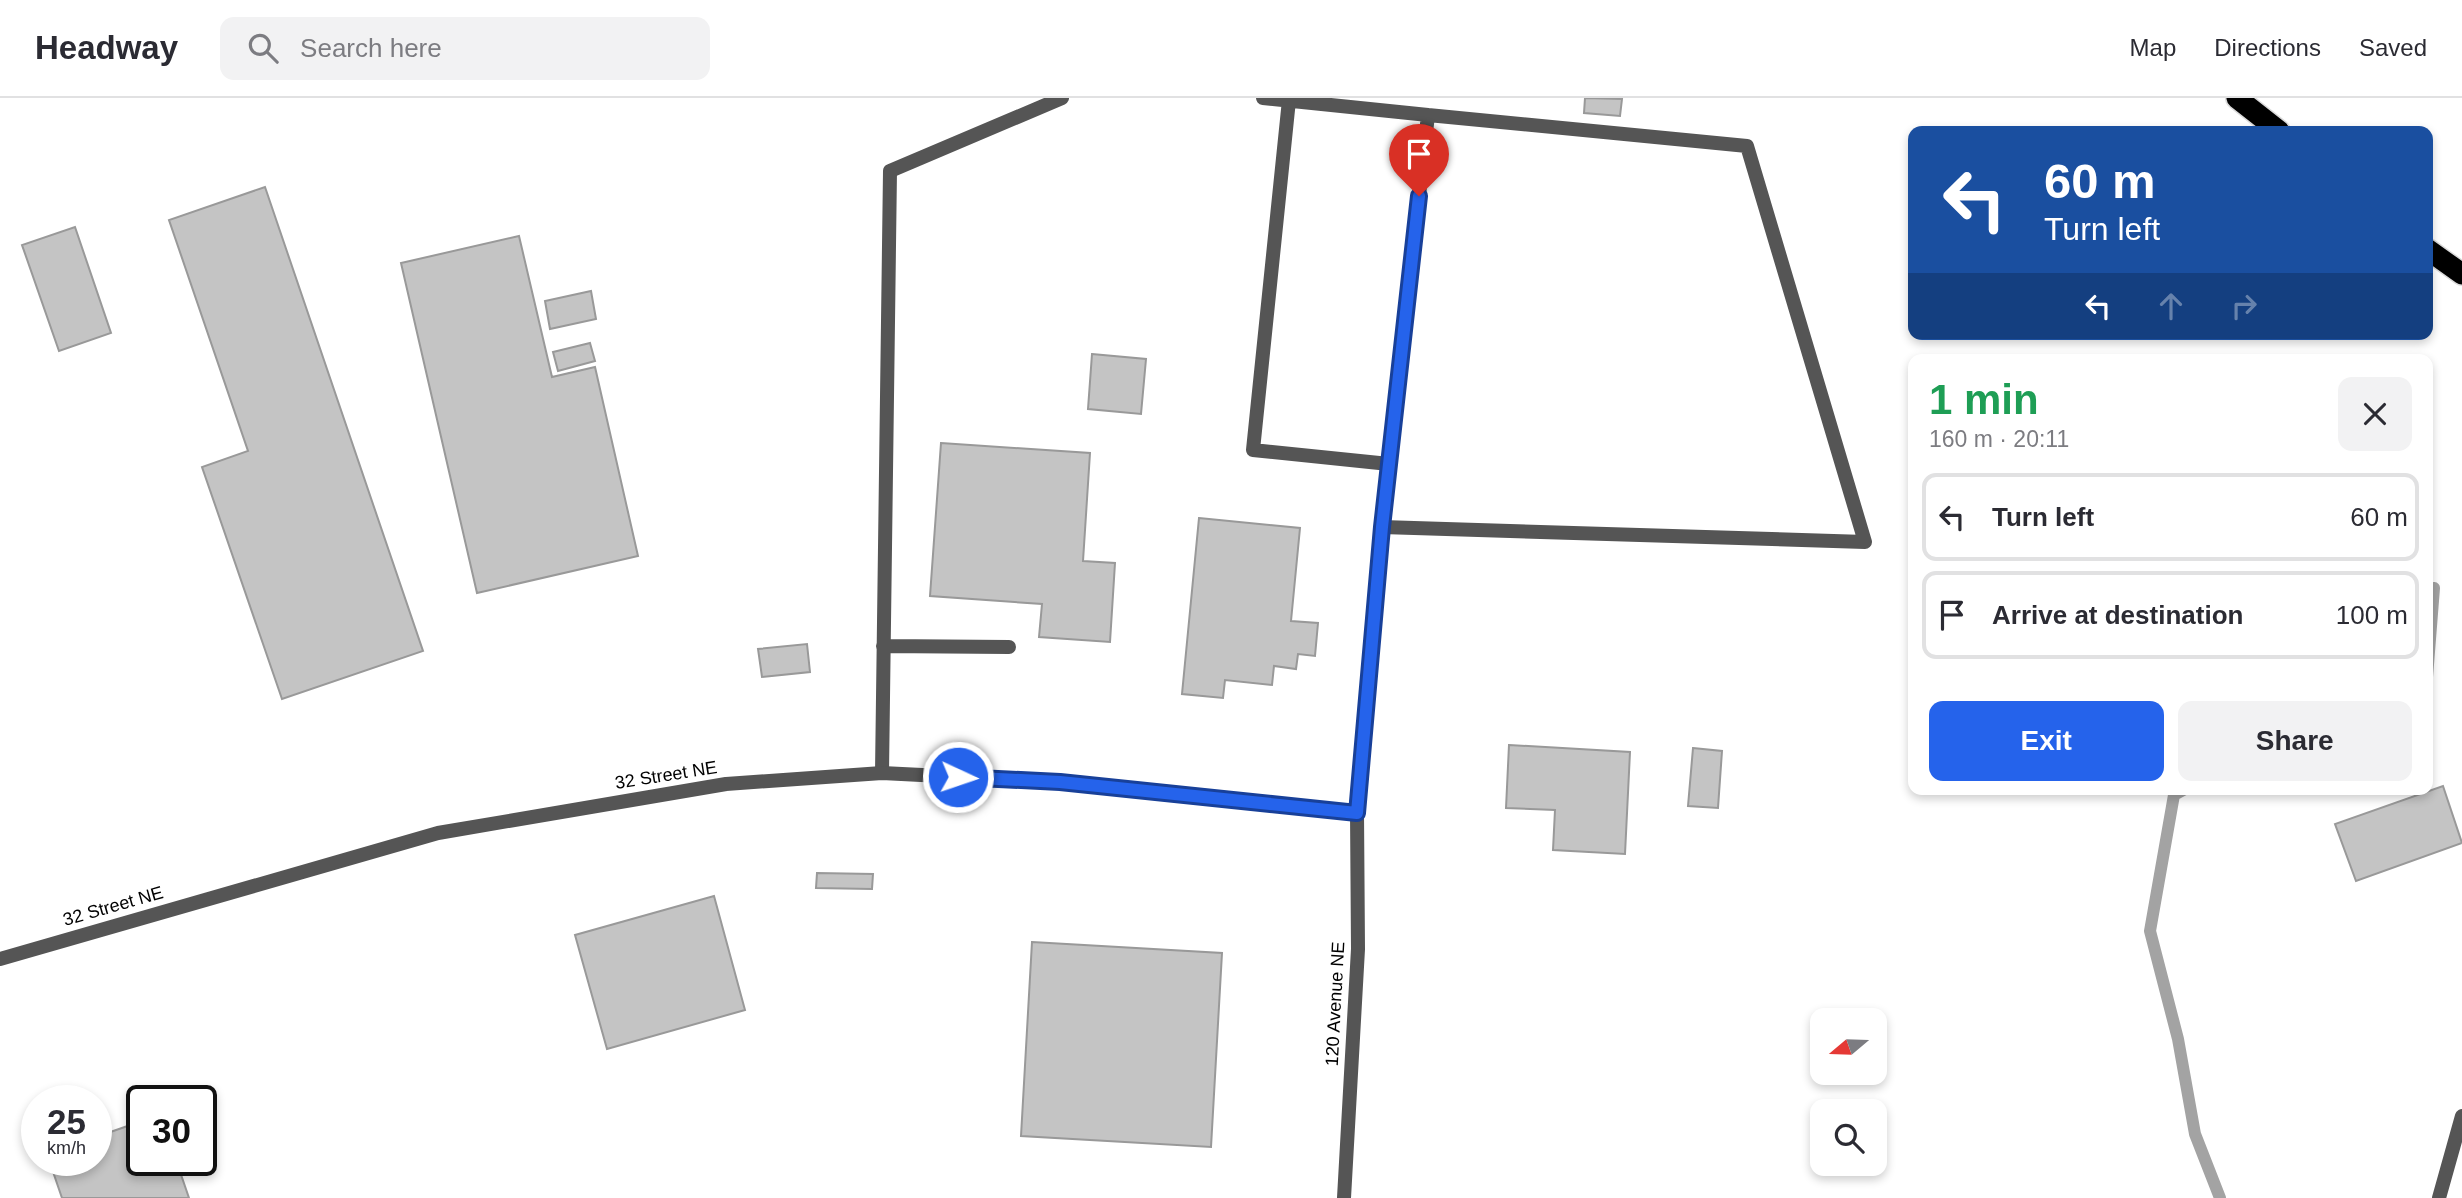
<!DOCTYPE html>
<html lang="en">
<head>
<meta charset="utf-8">
<style>
  :root { --surface:#fff; --page:#f2f2f3; --text:#2b2b33; --muted:#7c7c81; --line:#e1e1e2; --accent:#2563eb }
  body { margin:0; font-family:Arial,sans-serif; background:var(--page); color:var(--text); height:100vh; display:flex; flex-direction:column; font-size:26px; white-space:nowrap }
  * { box-sizing:border-box; margin:0 }
  p { font-size:23px; color:var(--muted) }
  .icon { flex:none; width:38px; height:38px; fill:none; stroke:currentColor; stroke-width:2; stroke-linecap:round; stroke-linejoin:round }
  .map { position:relative; flex:1; overflow:hidden }
  .panel { position:absolute; left:1908px; top:256px; width:525px; height:441px; display:flex; flex-direction:column; background:var(--surface); border-radius:14px; box-shadow:0 4px 10px #0003 }
  .panel>* { flex:none }
  .hud { position:absolute; left:1908px; top:28px; width:525px; height:214px; border-radius:14px; box-shadow:0 4px 10px #0003; background:#1a4fa0; color:#fff; overflow:hidden }
  .needle { width:46px; rotate:251deg }
  .controls { position:absolute; left:1810px; top:910px; display:grid; gap:14px }
  .controls a { display:grid; place-items:center; width:77px; height:77px; border-radius:14px; background:var(--surface); box-shadow:0 4px 10px #0003; font-size:35px }
  .speed { position:absolute; left:21px; top:987px; display:flex; gap:14px; font-size:35px; font-weight:700; text-align:center }
  .speed>* { display:grid; place-content:center; width:91px; height:91px; border-radius:50%; background:var(--surface); box-shadow:0 4px 10px #0003; line-height:1 }
  .speed small { font-size:18px; font-weight:400 }
  .speed .limit { border:4px solid #111; border-radius:10px; background:#fff; color:#111 }
  .pin { position:absolute; display:grid; place-items:center; width:60px; height:60px; color:#fff; margin:-72px -30px; border-radius:50% 50% 50% 0; rotate:-45deg; box-shadow:0 0 7px #0007 }
  .pin .icon { rotate:45deg }
  .me { position:absolute; width:77px; margin:-38px; rotate:93deg; stroke-linejoin:round; filter:drop-shadow(0 0 5px #0008) }
  .turn { display:flex; align-items:center; gap:24px; height:147px; padding:0 21px; font-size:32px }
  .turn .icon { width:91px; height:91px; stroke-width:2.5 }
  .turn b { display:block; font-size:49px; line-height:60px }
  .lanes { display:flex; align-items:center; height:66px; padding:0 21px; background:#0003; justify-content:center; gap:35px; direction:ltr }
  .lanes .off { opacity:.35 }
  .round { display:grid; place-items:center; flex:none; width:74px; height:74px; border-radius:14px; background:var(--page) }
  .summary { display:flex; align-items:center; justify-content:space-between; height:119px; padding:0 21px }
  h1 { font-size:42px; font-weight:800; line-height:52px; color:#1e9e55 }
  .action { display:flex; gap:14px; margin-top:auto; padding:14px 21px }
  .action a { flex:1; height:80px; border-radius:14px; background:var(--accent); color:#fff; font-size:28px; font-weight:800; line-height:80px; text-align:center }
  .action a+a { background:var(--page); color:var(--text) }
  ul { padding:0; list-style:none }
  li { display:flex; align-items:center; gap:21px; height:88px; margin:0 14px 10px; padding:0 7px; border:4px solid var(--line); border-radius:14px }
  li div { flex:1 }
  li b { display:block; font-size:26px }
  li em { font-style:normal }
  header { display:flex; align-items:center; gap:42px; box-sizing:border-box; height:98px; padding:0 35px; background:var(--surface); border-bottom:2px solid var(--line) }
  header strong { font-size:33px }
  nav { display:flex; gap:38px; margin-inline-start:auto; font-size:24px }
  .search { width:490px; height:63px; background:var(--page); display:flex; align-items:center; gap:18px; box-sizing:border-box; padding:0 24px; border-radius:14px; color:var(--muted); font-size:26px }
  .map>svg:first-child { display:block }
  .lines { fill:none; stroke-linecap:round; stroke-linejoin:round }
  .stream { stroke:#a3a3a3; stroke-width:12 }
  .building { fill:#c4c4c4; stroke:#999; stroke-width:2 }
  .highway-casing { stroke:#dbdbdb; stroke-width:24 }
  .lane { stroke:#555; stroke-width:14 }
  .street { stroke:#555; stroke-width:14 }
  .highway { stroke:#000; stroke-width:21 }
  .route-casing { stroke:#184099; stroke-width:18 }
  .route { stroke:#2563eb; stroke-width:12 }
  .labels { text-anchor:middle; dominant-baseline:central; stroke-width:5; stroke-linejoin:round; paint-order:stroke }
  .street-label { font-size:18px; fill:#000; stroke:#fff }
</style>
</head>
<body>
<header>
<strong>Headway</strong>
<div class="search"><svg class="icon" aria-label="search" viewBox="0 0 24 24"><circle cx="10" cy="10" r="6"/><path d="M15 15l6 6"/></svg>Search here</div>
<nav><a>Map</a><a>Directions</a><a>Saved</a></nav>
</header>
<div class="map">
<svg width="2462" height="1100" viewBox="0 0 2462 1100">
  <rect width="100%" height="100%" fill="#fff"/>
  <g class="lines">
    <path class="stream" d="M2427,579l7,-89
      M2185,691l-11,6 -24,136 28,108 17,95 25,64"/>
  </g>
  <path class="building" d="M1585,0l37,1 -2,17 -36,-3z
    M265,89l158,464 -141,48 -80,-232 46,-16 -79,-231z
    M75,129l36,106 -52,18 -37,-106z
    M519,138l33,141 43,-10 43,189 -161,37 -76,-330z
    M591,193l5,28 -46,10 -5,-28z
    M590,245l5,18 -37,10 -5,-19z
    M1092,256l54,5 -5,55 -53,-5z
    M941,345l149,10 -7,108 32,2 -5,79 -71,-5 3,-33 -112,-8z
    M1199,420l101,10 -9,93 27,2 -3,33 -17,-2 -2,15 -22,-3 -2,19 -47,-5 -2,18 -41,-4z
    M807,546l3,28 -48,5 -4,-28z
    M1509,647l121,7 -5,102 -72,-4 2,-40 -49,-2z
    M1693,650l29,3 -4,57 -30,-2z
    M2443,688l19,57 -106,38 -21,-57z
    M817,775l56,1 -1,15 -56,-1z
    M714,798l31,114 -138,39 -32,-114z
    M1032,844l190,11 -11,194 -190,-11z
    M142,1023v39h34l13,38h-127l-13,-38h47v-23z"/>
  <g class="lines">
    <g class="highway-casing">
      <path id="highway" d="M2237,0l42,33
        M2427,151l35,25"/>
    </g>
    <path class="lane" d="M1263,0l165,17 -46,412 -25,285
      M1289,2l-36,350 136,14
      M1382,429l483,15 -118,-396 -319,-31
      M883,548l126,1
      M882,675l8,-602 172,-73
      M2439,1100l23,-82"/>
    <path class="street" d="M0,861l438,-126 288,-49 156,-11 178,9 297,30 1,137 -14,249"/>
    <use href="#highway" class="highway"/>
  </g>
  <g class="lines">
    <g class="route-casing">
      <path id="route" d="M958,679l102,5 297,31 25,-286 37,-331"/>
    </g>
    <use href="#route" class="route"/>
  </g>
  <g class="labels">
    <g class="street-label">
      <text transform="translate(666 677) rotate(-9)">32 Street NE</text>
      <text transform="translate(113 808) rotate(-16)">32 Street NE</text>
      <text transform="translate(1335 906) rotate(-87)">120 Avenue NE</text>
    </g>
  </g>
</svg>
<div class="controls">
<a><svg class="needle" viewBox="-14 -14 28 28"><path d="M0-13l5 13h-10z" fill="#e53935"/><path d="M0 13l5-13h-10z" fill="#7c7c81"/></svg></a>
<a><svg class="icon" aria-label="search" viewBox="0 0 24 24"><circle cx="10" cy="10" r="6"/><path d="M15 15l6 6"/></svg></a>
</div>
<div class="speed"><div>25<small>km/h</small></div><div class="limit">30</div></div>
<div class="pin" style="left:1419px;top:98px;background:#d93025"><svg class="icon" aria-label="arrive" viewBox="0 0 24 24"><path d="M6 21V4h12l-3 4 3 4H6"/></svg></div>
<svg class="me" style="left:958px;top:679px" viewBox="-20 -20 40 40"><circle r="17" fill="#2563eb" stroke="#fff" stroke-width="3"/><path d="M0-11L8 9 0 5-8 9z" fill="#fff"/></svg>
<div class="hud">
<div class="turn"><svg class="icon" aria-label="left" viewBox="0 0 24 24"><path d="M17 20v-9H6M10 6l-5 5 5 5"/></svg><div><b>60 m</b>Turn left</div></div>
<div class="lanes"><svg class="icon" aria-label="left" viewBox="0 0 24 24"><path d="M17 20v-9H6M10 6l-5 5 5 5"/></svg><svg class="icon off" aria-label="ahead" viewBox="0 0 24 24"><path d="M12 20V5M6 11l6-6 6 6"/></svg><svg class="icon off" aria-label="right" viewBox="0 0 24 24"><path d="M7 20v-9h11M14 6l5 5-5 5"/></svg></div>
</div>
<section class="panel">
<div class="summary"><div><h1>1 min</h1><p>160 m · 20:11</p></div><a class="round"><svg class="icon" aria-label="close" viewBox="0 0 24 24"><path d="M6 6l12 12M18 6L6 18"/></svg></a></div>
<ul>
<li><svg class="icon" aria-label="left" viewBox="0 0 24 24"><path d="M17 20v-9H6M10 6l-5 5 5 5"/></svg><div><b>Turn left</b></div><em>60 m</em></li>
<li><svg class="icon" aria-label="arrive" viewBox="0 0 24 24"><path d="M6 21V4h12l-3 4 3 4H6"/></svg><div><b>Arrive at destination</b></div><em>100 m</em></li>
</ul>
<div class="action"><a>Exit</a><a>Share</a></div>
</section>
</div>
</body>
</html>
